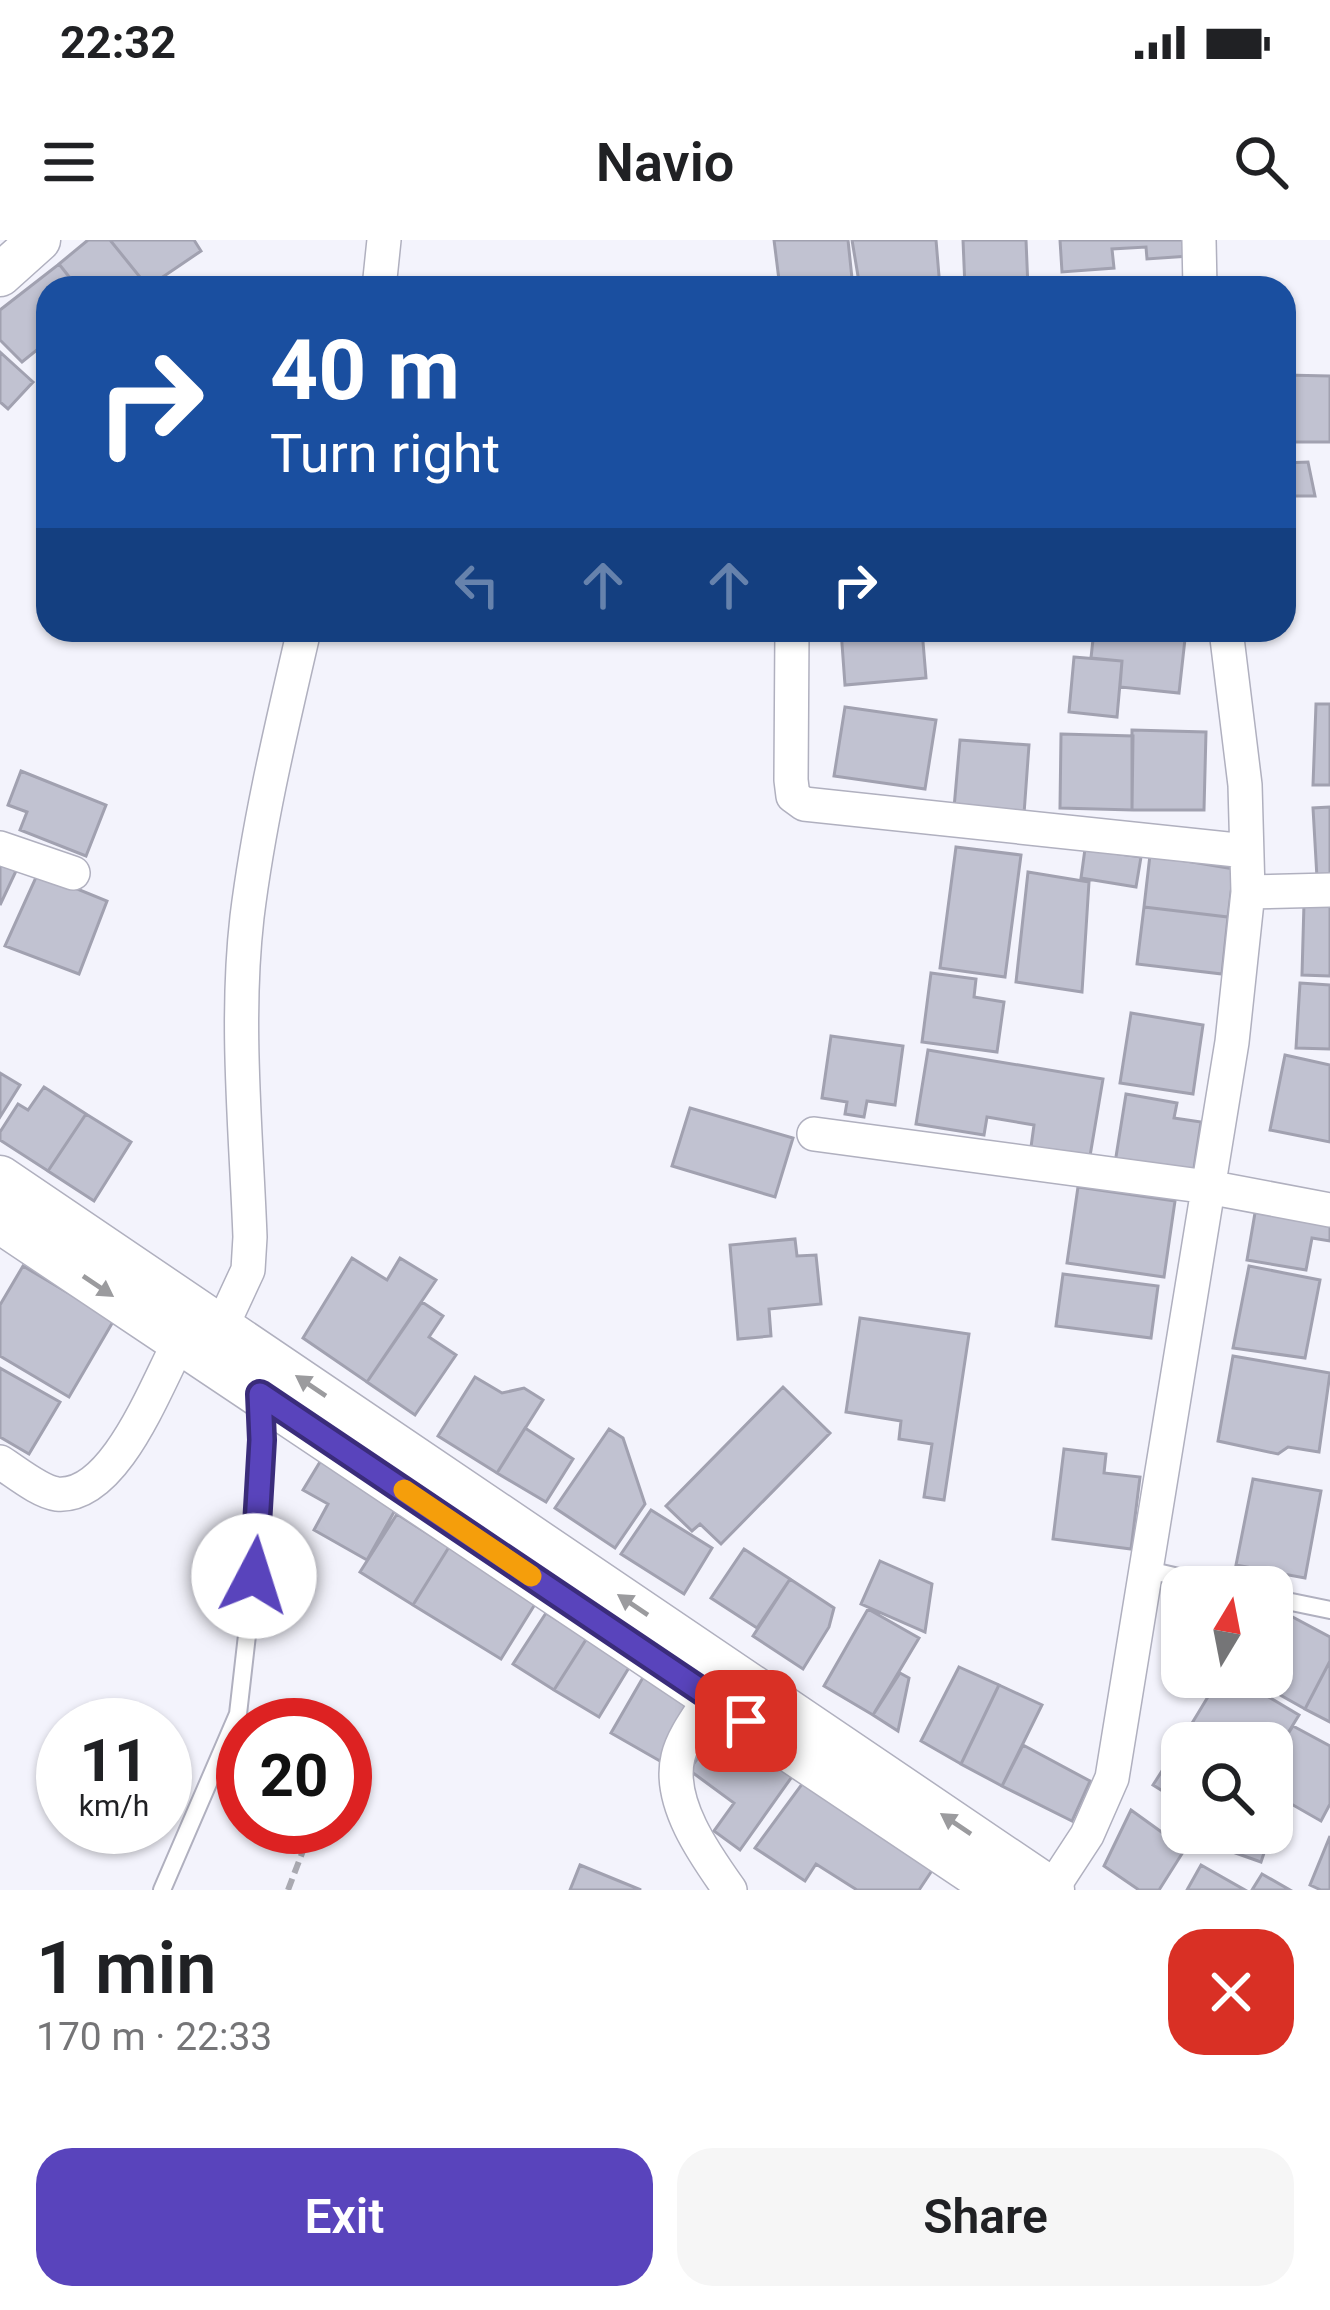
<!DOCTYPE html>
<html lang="en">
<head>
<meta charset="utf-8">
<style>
  :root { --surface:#fff; --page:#f6f6f6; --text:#202124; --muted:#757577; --accent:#5944bc }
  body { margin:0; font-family:Roboto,sans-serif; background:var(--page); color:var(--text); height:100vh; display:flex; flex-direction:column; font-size:45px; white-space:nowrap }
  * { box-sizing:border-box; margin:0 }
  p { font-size:39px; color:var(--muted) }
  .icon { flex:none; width:66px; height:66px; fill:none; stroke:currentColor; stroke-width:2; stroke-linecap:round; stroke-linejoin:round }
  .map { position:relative; height:1650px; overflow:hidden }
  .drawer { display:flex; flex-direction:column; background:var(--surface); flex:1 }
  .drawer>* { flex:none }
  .guide { position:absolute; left:36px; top:36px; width:1260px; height:366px; border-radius:36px; box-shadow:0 3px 9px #0004; background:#1a4fa0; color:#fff; overflow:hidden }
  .needle { width:78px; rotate:10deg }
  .fabs { position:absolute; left:1161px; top:1326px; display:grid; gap:24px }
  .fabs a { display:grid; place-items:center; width:132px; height:132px; border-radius:24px; background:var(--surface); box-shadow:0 3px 9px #0004; font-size:60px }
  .speed { position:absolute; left:36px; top:1458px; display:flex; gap:24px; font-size:60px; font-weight:700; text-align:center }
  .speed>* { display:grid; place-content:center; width:156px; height:156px; border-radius:50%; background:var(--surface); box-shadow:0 3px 9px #0004; line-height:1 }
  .speed small { font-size:30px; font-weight:400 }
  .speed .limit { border:18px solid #d22; background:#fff; color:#111 }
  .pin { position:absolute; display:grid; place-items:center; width:102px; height:102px; color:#fff; margin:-51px; border-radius:24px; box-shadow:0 6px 18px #0006 }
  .me { position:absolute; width:132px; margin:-66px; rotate:5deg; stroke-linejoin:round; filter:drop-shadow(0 0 9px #0008) }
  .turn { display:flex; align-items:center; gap:42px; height:252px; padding:0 36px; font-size:54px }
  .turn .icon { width:156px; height:156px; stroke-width:2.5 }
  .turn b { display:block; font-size:84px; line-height:102px }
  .lanes { display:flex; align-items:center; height:114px; padding:0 36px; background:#0003; justify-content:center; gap:60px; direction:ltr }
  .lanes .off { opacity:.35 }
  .round { display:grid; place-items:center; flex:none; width:126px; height:126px; border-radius:36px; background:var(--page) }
  .overview { display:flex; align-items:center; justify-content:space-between; height:204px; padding:0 36px }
  h1 { font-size:72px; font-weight:600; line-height:90px }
  .action { display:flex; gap:24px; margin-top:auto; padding:24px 36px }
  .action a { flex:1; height:138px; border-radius:36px; background:var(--accent); color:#fff; font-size:48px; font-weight:600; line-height:138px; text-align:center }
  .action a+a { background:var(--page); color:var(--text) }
  .status { display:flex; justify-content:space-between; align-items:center; height:84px; padding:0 60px; background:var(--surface); direction:ltr }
  .status svg { height:33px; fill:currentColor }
  header { display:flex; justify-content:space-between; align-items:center; height:156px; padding:0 36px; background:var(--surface); font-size:54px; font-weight:600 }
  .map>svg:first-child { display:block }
  .building { fill:#c1c2d1; stroke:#a1a1b0; stroke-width:3 }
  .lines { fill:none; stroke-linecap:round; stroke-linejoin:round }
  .service-casing { stroke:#b0b0bf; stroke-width:20 }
  .minor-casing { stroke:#b0b0bf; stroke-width:36 }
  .tertiary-casing { stroke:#b0b0bf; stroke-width:45 }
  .path { stroke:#a9a9b1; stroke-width:6; stroke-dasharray:12 6; stroke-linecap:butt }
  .service { stroke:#fff; stroke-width:16 }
  .minor { stroke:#fff; stroke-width:33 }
  .tertiary { stroke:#fff; stroke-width:42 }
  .oneway { fill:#9b9b9e }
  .route-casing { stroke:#3a2c7a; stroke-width:30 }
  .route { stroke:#5944bc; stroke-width:21 }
  .slow { stroke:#f59e0b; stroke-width:21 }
</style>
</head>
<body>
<div class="status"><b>22:32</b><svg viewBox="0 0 49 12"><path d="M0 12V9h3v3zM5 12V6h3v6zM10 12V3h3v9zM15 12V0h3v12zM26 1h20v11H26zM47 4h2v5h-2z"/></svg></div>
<header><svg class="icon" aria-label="menu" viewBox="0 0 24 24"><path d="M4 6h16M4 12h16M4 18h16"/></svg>Navio<svg class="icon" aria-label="search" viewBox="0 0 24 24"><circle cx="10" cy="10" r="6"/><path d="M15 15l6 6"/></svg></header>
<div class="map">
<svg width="1330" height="1650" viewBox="0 0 1330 1650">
  <rect width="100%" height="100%" fill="#f3f3fc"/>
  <path class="building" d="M88,0h22l38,47 8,-7 6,8h-84l-19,-24z
    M110,0h84l7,11 -53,36z
    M774,0h74l5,48h-73z
    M852,0h84l4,48h-80z
    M963,0h63l2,48h-63z
    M1060,0h127l2,16 -42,3 -1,-12 -34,2 2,19 -52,4z
    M59,24l19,24h-30v53l-26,21 -22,-22v-30z
    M0,112l33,30 -25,27 -8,-7z
    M1284,135l46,1v66h-46z
    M1308,222l7,34h-31v-33z
    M841,390h81l4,48 -81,7z
    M1094,390h92l-7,63 -59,-6 2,-26 -31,-3z
    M1074,417l48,4 -5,56 -48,-5z
    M1316,464h14v81h-17z
    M845,467l91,13 -11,69 -91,-13z
    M1132,490l74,2 -2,78h-72z
    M1061,494l72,2 -1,74 -72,-2z
    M960,500l69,5 -5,69 -70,-6z
    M21,531l85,34 -20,51 -66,-26 7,-18 -19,-7z
    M1330,567v70l-13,1 -4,-70z
    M956,607l65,8 -16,122 -65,-9z
    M1085,609l56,8 -5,30 -55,-9z
    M1150,615l84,14 -6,48 -84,-10z
    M0,624l16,7 -16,34z
    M1028,632l61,10 -7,110 -66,-10z
    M38,633l69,28 -28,73 -74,-28z
    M1304,663h26v73l-28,-1z
    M1144,667l84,10 -6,57 -85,-10z
    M931,733l45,6 -2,18 30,5 -7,50 -75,-10z
    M1300,743l30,2v64l-34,-1z
    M1131,773l72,12 -10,69 -73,-11z
    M831,796l72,10 -8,59 -28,-4 -3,16 -19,-3 2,-12 -25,-4z
    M928,810l175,29 -13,77 -59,-9 3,-22 -47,-8 -3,18 -68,-11z
    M1285,815l45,10v77l-60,-12z
    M0,833l20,12 -20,32z
    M44,847l42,27 -38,57 -48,-31v-8l18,-28 10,6z
    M1126,854l51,9 -3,15 27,4 -8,53 -78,-12z
    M690,868l103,30 -18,59 -103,-31z
    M86,874l45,28 -37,59 -46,-30z
    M1078,947l97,14 -11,76 -97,-14z
    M1256,967l74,13v21l-18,-3 -6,32 -59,-10z
    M795,999l2,17 19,-1 5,49 -52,5 2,27 -33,3 -8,-94z
    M352,1018l35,22 13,-22 36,22 -69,102 -64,-44z
    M23,1026l91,54 -45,77 -69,-41v-51z
    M1249,1026l71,14 -15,78 -72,-10z
    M1063,1034l95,12 -7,52 -95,-12z
    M422,1062l21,14 -14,21 27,18 -41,60 -48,-33z
    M860,1078l109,16 -25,166 -20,-3 8,-53 -33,-5 2,-18 -55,-9z
    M1233,1116l97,17 -11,79 -31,-5 -10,7 -60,-13z
    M0,1128l60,34 -31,52 -29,-17z
    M475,1137l27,16 22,-5 19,12 -46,73 -59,-37z
    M783,1147l47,46 -109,111 -21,-20 -8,7 -26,-25z
    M525,1188l48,31 -27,43 -49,-29z
    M609,1189l14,9 22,66 -30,44 -60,-40z
    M1064,1209l42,5 -2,19 36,4 -9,72 -78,-10z
    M326,1212l77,44 -36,64 -53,-30 14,-26 -25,-14z
    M1253,1239l68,12 -16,87 -69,-13z
    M651,1270l61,38 -28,46 -63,-40z
    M397,1274l52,33 -36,58 -53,-33z
    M449,1307l88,54 -36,58 -88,-54z
    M744,1309l46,30 -33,49 -46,-30z
    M880,1321l52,23 -7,48 -64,-28z
    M790,1339l44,29 -5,19 -26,42 -50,-33z
    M1272,1366l58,31v24l-25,48 -53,-30 20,-2z
    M868,1369l51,29 -46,77 -49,-29z
    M546,1373l41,25 -33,52 -41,-26z
    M587,1398l43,28 -31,51 -45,-27z
    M1330,1421v61l-25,-13z
    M959,1427l40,18 -38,79 -40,-23z
    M900,1433l9,5 -11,53 -25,-16z
    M645,1434l49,29 -34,58 -49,-28z
    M1220,1437h15l64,38 -27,44v-16h-81l-8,-5z
    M999,1445l43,20 -40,81 -41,-22z
    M725,1481l71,50 -56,79 -26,-19 20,-28 -45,-33z
    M1293,1486l37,20v58l-9,17 -49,-28v-34z
    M1183,1498l8,5h-9v60l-29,-18z
    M1023,1505l67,36 -18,40 -70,-35z
    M808,1536l131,84 -20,30h-62l-41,-26 -11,17 -50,-33z
    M1131,1570l54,39 -26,41h-20l-35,-24z
    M1233,1593l34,11 -6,18 -34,-12z
    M1330,1596v54h-9l-11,-5z
    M580,1625l61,25h-71z
    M1201,1625l44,25h-58z
    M1262,1634l28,16h-38z"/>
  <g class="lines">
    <g class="service-casing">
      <path id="service" d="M1144,1329l78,18
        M1272,1358l58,12
        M162,1650l76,-176 21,-184 1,-130"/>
    </g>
    <g class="minor-casing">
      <path id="minor" d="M1199,0l1,48
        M379,48l5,-48
        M792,390l-1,150 2,16 11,8 442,47
        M0,608l73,25
        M1248,652l82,-2
        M814,894l394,53 122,23
        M222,1086l26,-56 2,-33c-4,-106 -15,-215 -3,-320 12,-97 35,-192 57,-287
        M0,1222c16,10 40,30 57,32 58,5 99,-109 123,-153
        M711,1457c-11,18 -28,39 -33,60 -11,45 27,98 52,133
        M1051,1650l36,-55 25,-57 120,-736 16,-150 -3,-107 -19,-155"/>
    </g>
    <g class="tertiary-casing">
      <path id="tertiary" d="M0,35l39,-35
        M0,937l1053,713
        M0,982l998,668"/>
    </g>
    <path class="path" d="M288,1650l24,-63"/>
    <use href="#service" class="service"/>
    <use href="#minor" class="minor"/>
    <use href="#tertiary" class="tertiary"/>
  </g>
  <defs><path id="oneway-solid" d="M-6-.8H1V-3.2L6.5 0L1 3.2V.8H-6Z" transform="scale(3)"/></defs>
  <g class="oneway">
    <use href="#oneway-solid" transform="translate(98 1046) rotate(34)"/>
    <use href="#oneway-solid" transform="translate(311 1146) rotate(-146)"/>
    <use href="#oneway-solid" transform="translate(633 1365) rotate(-146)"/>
    <use href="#oneway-solid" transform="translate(956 1584) rotate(-146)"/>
  </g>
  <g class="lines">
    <g class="route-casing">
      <path id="route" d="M254,1336l8,-136 -2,-46 486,327"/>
    </g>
    <use href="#route" class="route"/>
    <path class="slow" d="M404,1250l127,86"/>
  </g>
</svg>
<div class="fabs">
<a><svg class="needle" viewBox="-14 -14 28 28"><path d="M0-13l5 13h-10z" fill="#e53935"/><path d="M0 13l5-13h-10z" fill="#757577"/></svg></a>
<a><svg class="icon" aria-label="search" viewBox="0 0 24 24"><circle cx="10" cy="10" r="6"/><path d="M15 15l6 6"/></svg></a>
</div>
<div class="speed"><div>11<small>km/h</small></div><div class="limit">20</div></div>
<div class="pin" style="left:746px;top:1481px;background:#d93025"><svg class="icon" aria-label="arrive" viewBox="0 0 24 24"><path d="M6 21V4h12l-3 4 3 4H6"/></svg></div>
<svg class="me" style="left:254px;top:1336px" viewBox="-20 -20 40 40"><circle r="19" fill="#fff"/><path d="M0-13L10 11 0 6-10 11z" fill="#5944bc"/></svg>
<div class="guide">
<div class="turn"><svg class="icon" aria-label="right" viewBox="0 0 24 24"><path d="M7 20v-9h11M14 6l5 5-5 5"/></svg><div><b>40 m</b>Turn right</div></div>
<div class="lanes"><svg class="icon off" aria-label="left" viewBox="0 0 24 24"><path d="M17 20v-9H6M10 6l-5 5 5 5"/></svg><svg class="icon off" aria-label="ahead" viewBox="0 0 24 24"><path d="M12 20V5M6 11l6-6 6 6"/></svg><svg class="icon off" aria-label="ahead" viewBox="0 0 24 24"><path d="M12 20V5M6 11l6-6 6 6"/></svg><svg class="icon" aria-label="right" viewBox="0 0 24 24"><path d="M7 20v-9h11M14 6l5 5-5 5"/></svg></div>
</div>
</div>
<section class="drawer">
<div class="overview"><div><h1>1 min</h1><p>170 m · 22:33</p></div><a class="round" style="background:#d93025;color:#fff"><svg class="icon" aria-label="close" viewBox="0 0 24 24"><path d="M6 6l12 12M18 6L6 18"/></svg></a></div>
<div class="action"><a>Exit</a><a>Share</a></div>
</section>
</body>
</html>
